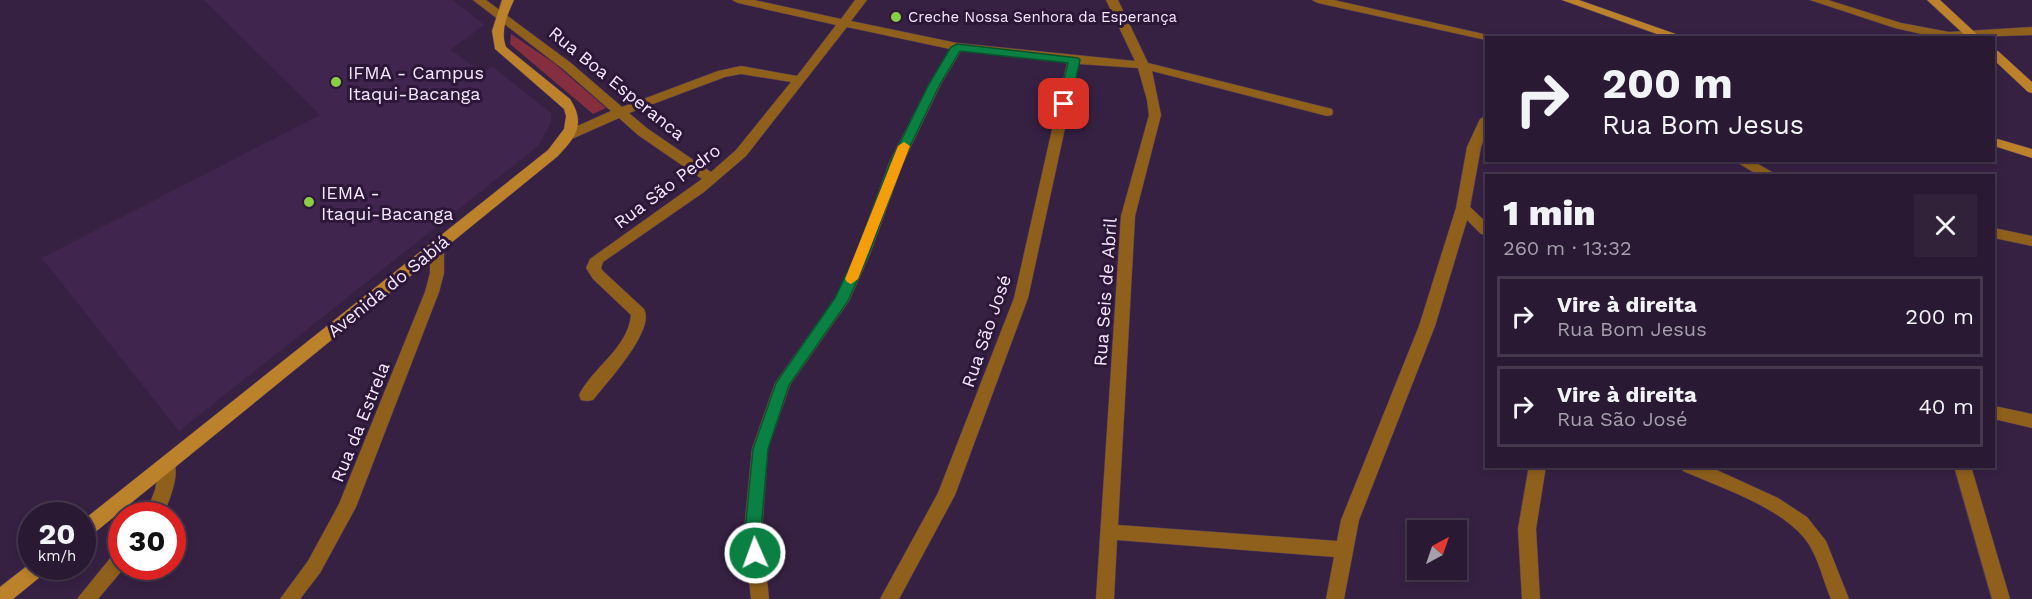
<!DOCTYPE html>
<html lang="pt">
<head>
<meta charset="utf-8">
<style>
  :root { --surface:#291932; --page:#31223a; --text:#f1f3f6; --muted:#a5a0ac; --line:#45384d }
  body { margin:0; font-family:"Work Sans",sans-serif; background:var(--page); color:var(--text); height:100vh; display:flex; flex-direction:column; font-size:22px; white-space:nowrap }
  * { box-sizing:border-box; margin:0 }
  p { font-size:20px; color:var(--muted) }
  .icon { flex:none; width:33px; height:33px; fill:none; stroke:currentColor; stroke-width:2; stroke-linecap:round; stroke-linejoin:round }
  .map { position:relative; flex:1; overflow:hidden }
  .drawer { position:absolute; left:1485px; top:174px; width:510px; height:294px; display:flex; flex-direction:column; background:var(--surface); border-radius:0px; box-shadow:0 3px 9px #0003,0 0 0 2px var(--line) }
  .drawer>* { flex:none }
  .banner { position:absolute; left:1485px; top:36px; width:510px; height:126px; border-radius:0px; box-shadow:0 3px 9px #0003,0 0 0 2px var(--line); background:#291932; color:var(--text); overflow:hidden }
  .needle { width:39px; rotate:40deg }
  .buttons { position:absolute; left:1407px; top:520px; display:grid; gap:12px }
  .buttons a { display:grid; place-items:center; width:60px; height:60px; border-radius:0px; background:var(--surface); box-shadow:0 3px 9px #0003,0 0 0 2px var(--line); font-size:30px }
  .speed { position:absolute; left:18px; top:502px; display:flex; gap:12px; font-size:30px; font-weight:700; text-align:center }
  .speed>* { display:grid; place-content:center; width:78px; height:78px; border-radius:50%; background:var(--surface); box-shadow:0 3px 9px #0003,0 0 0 2px var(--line); line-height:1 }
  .speed small { font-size:15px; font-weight:400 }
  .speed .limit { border:9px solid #d22; background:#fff; color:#111 }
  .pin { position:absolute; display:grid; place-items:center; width:51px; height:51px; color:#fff; margin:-26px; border-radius:12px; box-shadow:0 3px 9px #0006 }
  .me { position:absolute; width:66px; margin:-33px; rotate:358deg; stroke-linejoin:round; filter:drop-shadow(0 0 4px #0008) }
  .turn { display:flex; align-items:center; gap:21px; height:126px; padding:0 18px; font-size:27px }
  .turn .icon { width:78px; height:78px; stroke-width:2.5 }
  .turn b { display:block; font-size:42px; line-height:51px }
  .round { display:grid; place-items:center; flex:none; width:63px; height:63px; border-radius:0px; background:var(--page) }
  .overview { display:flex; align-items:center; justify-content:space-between; height:102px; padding:0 18px }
  h1 { font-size:36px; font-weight:800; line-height:45px }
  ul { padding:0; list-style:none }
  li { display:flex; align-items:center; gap:18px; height:81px; margin:0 12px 9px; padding:0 6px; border:3px solid var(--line); border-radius:0px }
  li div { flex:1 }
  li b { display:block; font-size:22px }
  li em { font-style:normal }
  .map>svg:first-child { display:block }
  .built { fill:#40264f }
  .green { fill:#842e3f }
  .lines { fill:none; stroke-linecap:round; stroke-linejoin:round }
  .street-casing { stroke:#523d5d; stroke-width:1 }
  .secondary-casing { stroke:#523d5d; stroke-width:1 }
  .street { fill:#8f601c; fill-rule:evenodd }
  .secondary { fill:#bc812b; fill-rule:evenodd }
  .route { fill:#0b8043; stroke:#07532c; stroke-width:1.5 }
  .slow { fill:#f59e0b }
  .poi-dot { fill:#8bce46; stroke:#2c1739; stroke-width:2 }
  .labels { text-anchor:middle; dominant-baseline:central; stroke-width:6; stroke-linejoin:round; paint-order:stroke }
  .far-poi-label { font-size:15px; fill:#f5e8fe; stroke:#2c1739; text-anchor:start }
  .poi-label { font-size:18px; fill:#f5e8fe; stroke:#2c1739; text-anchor:start }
  .street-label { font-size:18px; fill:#f5e8fe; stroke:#2c1739 }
</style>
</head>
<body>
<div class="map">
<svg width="2032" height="599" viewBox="0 0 2032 599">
  <rect width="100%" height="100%" fill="#372143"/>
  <path class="built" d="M204,0h249l31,25 -34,25 33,22 10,-5 58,46v9l-13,24 -359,285 -137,-173 278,-143z"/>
  <path class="green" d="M511,34l43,29 52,45 -13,6 -83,-70z"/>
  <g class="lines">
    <g class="street-casing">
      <path id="street" d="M473,0h13l85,63 51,44 96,-36 23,-5 56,10 39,-51 -98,-22 -6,-3h22l87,19 14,-19h12l-16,21 106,22 178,18 -29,-61h12l30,63 184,46 1,3 -1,3 -5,1 -175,-45 9,44 -26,101 -17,309 219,16 4,-21 78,-194 37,-118 11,-61 13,-28 6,-4v18l-5,14 -11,60 16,15v13l-5,-1 -14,-14 -32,106 -76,194 -15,79h-18l8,-42 -217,-17 -3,59h-18l25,-383 28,-101 -2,-15 -9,-32 -59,-4 -51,234 -73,197 -56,104h-19l58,-106 76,-195 53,-235 -106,-12 -20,33 -38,79 -33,91 -21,47 -59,84 -22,64 -6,82 7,68h-18l-7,-68 8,-82 23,-66 60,-85 21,-44 33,-91 40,-79 21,-35 -103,-22 -101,129 -42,36 -101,70 -2,6 2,3 41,38c12,21 -38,74 -51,91l-6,1 -6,-1 -2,-5c14,-28 49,-47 52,-80l-38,-36 -7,-11 4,-9 112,-80 -64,-44 -19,-17 -45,20h-10l-2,-3 2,-3 47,-21 -48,-42zM741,74l50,8 -55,68 -25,22 -63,-43 -19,-16 96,-36z
        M1312,0h22l167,38h-15v2l-168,-37z
        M1810,0h18l73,23 48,9 83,-5v8l-93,3 -44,-10z
        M1733,160h18l28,16h-19z
        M1994,228l38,8v10l-38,-8z
        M437,243l7,5v25l-5,19 -83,215 -36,66 -20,26h-20l28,-38 31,-57 86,-212 5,-19v-25z
        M1994,406l38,8v14l-38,-9z
        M167,457l6,2c8,16 -4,41 -10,57h-18l10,-26 6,-31z
        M1529,466h17l-10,63 4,70h-18l-4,-70z
        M1681,466h27l70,32 29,19 19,24 23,58h-18c-8,-19 -12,-39 -23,-56 -24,-35 -87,-55 -125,-72z
        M1954,466h17l39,133h-18z
        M122,549v18h3l-27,32h-21l39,-48z"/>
    </g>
    <g class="secondary-casing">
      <path id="secondary" d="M502,0h12c-7,15 -14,31 -8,47l64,52c16,25 6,38 -12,57l-470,382 -6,2v-19l466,-371 16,-21 2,-13 -2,-7 -69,-60 -3,-18z
        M1562,0h17l108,38h-19z
        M1927,0h13l41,38h-13z
        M1994,50l4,1 34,31v11l-4,-1 -34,-32z
        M1994,138l38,11v9l-38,-12z
        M32,562v5h16l-3,6 -32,26h-13v-12z"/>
    </g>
    <use href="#street" class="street"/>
    <use href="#secondary" class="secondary"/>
  </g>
  <path class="route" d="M957,44l121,14 2,2 -10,44 -6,3 -6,-3 10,-41 -108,-12 -20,33 -38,79 -33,91 -21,47 -59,84 -21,64 -7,82 2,22 -2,5 -6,2 -6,-2 -4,-27 8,-82 23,-66 59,-85 21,-44 34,-91 39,-79 22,-37z"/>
  <path class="slow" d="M904,142l6,4 -52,133 -7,5 -4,-2 -2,-3 53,-133z"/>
  <g class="poi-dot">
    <circle cx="896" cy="17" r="6"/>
    <circle cx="336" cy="82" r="6"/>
    <circle cx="309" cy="202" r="6"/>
  </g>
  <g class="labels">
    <g class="far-poi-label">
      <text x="908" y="17">Creche Nossa Senhora da Esperança</text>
    </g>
    <g class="poi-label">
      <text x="348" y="72">IFMA - Campus<tspan x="348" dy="21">Itaqui-Bacanga</tspan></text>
      <text x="321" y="192">IEMA -<tspan x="321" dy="21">Itaqui-Bacanga</tspan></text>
    </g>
    <g class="street-label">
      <text transform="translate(617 83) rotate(39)">Rua Boa Esperanca</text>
      <text transform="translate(667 186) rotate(-37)">Rua São Pedro</text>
      <text transform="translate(388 286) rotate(-39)">Avenida do Sabiá</text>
      <text transform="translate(1105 292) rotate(-86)">Rua Seis de Abril</text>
      <text transform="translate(986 331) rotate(-71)">Rua São José</text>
      <text transform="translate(360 422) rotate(-68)">Rua da Estrela</text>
    </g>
  </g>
</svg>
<div class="buttons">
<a><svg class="needle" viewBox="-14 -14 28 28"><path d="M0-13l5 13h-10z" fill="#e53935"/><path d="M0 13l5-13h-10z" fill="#a5a0ac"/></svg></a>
</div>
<div class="speed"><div>20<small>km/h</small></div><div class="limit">30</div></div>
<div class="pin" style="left:1064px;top:104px;background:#d93025"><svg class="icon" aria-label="arrive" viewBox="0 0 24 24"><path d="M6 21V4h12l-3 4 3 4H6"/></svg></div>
<svg class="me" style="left:755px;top:553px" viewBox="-20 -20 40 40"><circle r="17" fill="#0b8043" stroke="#fff" stroke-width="3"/><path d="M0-11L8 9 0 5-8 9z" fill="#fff"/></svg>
<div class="banner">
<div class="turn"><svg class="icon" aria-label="right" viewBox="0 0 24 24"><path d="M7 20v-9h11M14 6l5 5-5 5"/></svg><div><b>200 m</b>Rua Bom Jesus</div></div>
</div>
<section class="drawer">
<div class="overview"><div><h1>1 min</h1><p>260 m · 13:32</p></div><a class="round"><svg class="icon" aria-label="close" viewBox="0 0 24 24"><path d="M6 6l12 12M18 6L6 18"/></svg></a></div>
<ul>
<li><svg class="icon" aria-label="right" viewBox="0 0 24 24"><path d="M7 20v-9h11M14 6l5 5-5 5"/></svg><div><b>Vire à direita</b><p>Rua Bom Jesus</p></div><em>200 m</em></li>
<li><svg class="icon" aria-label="right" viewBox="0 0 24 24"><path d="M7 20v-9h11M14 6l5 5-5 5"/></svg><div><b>Vire à direita</b><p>Rua São José</p></div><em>40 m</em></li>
</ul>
</section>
</div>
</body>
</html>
